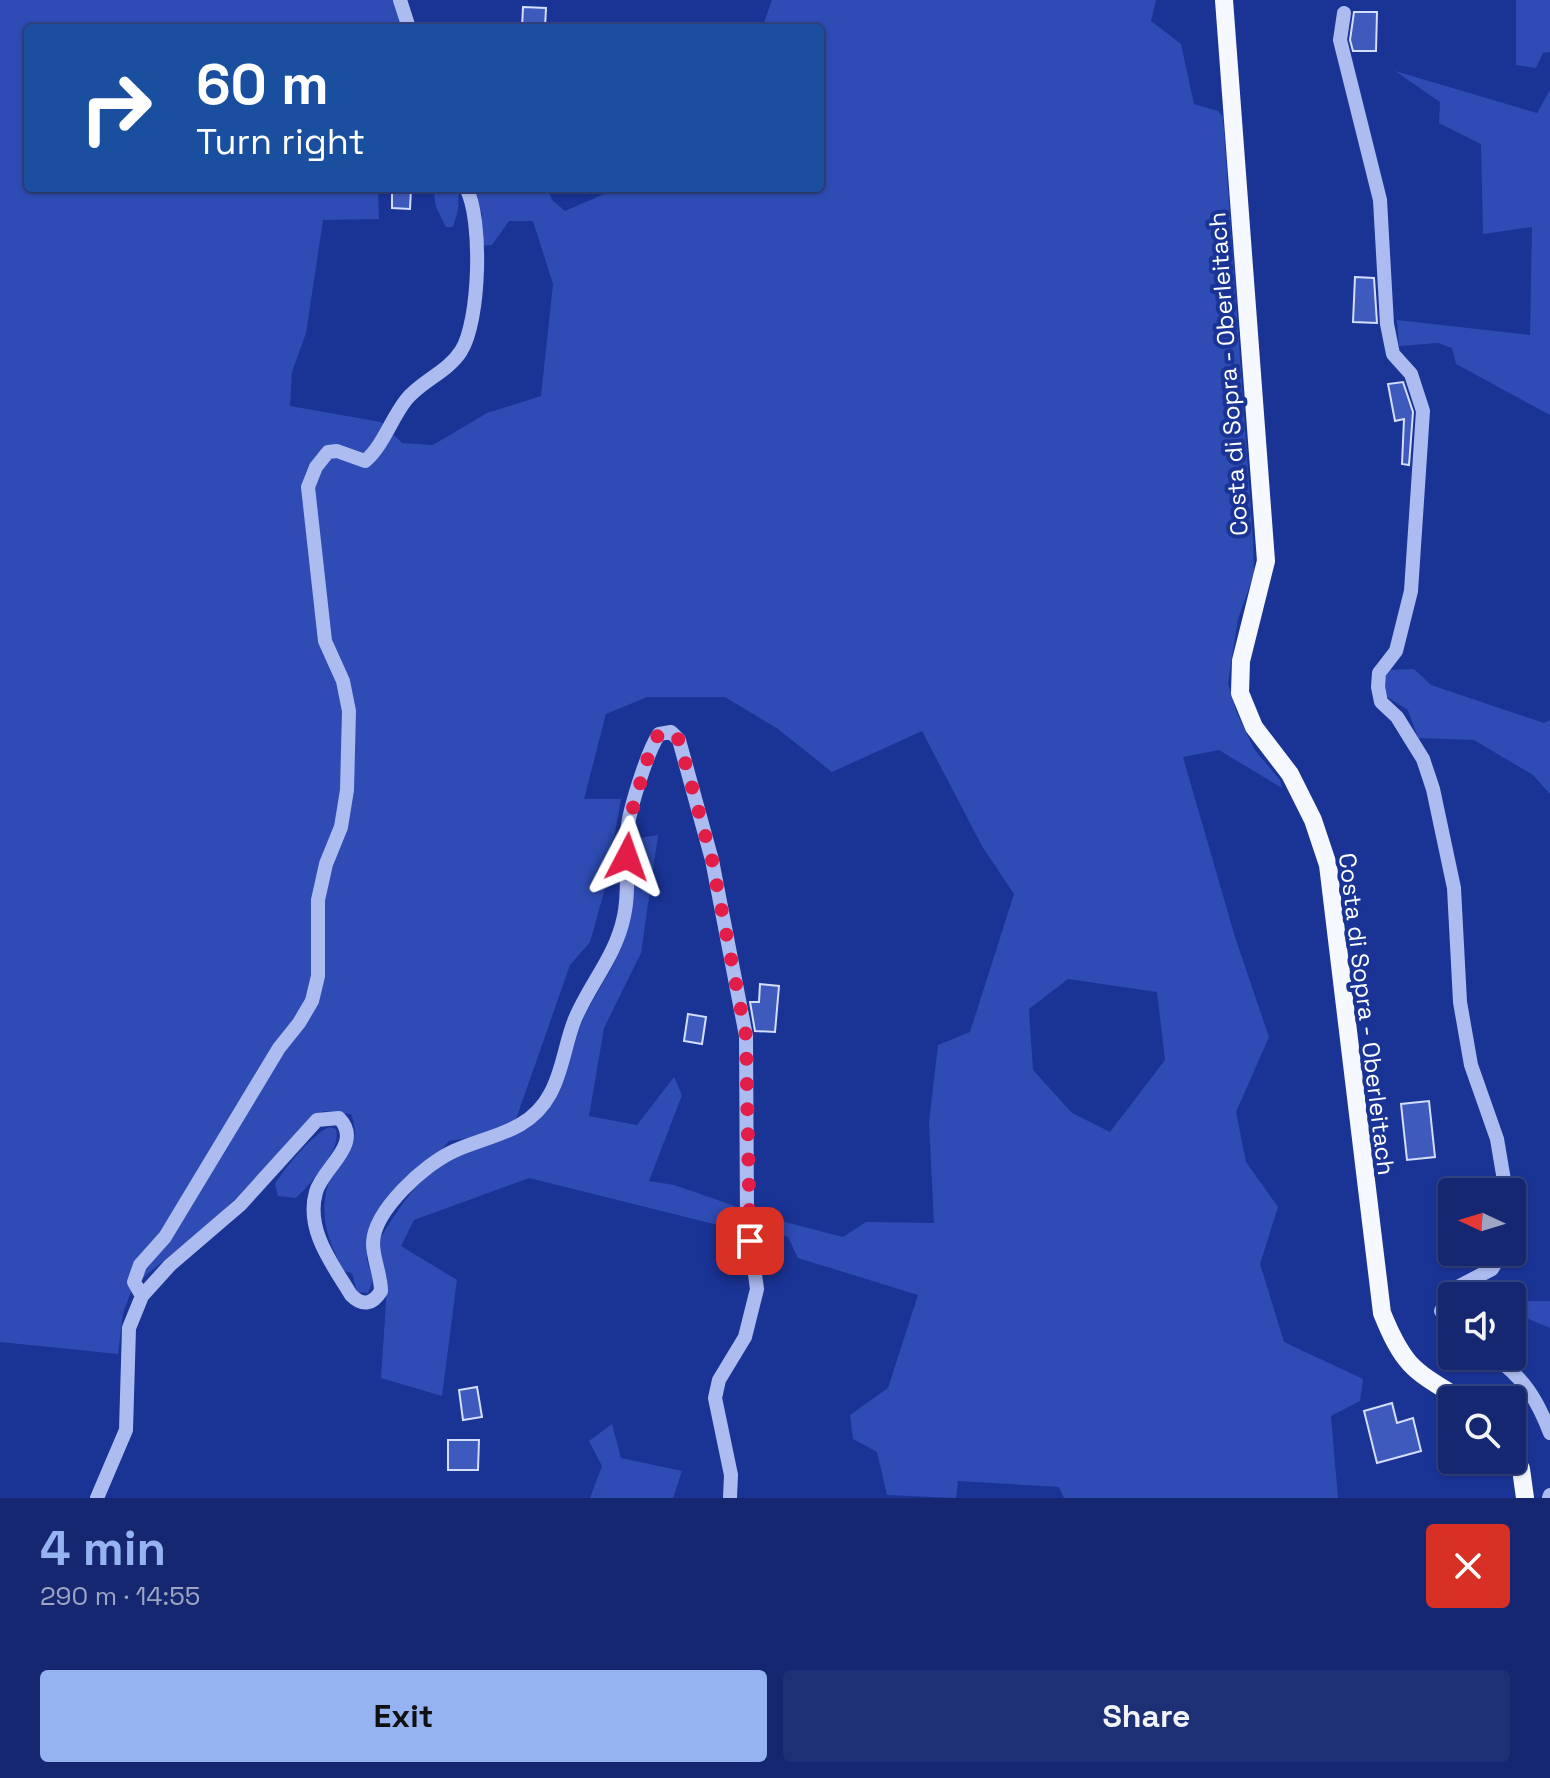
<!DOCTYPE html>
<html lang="en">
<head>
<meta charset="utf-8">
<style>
  :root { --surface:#142770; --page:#1d2f75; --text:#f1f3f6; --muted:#9da5c3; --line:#334483; --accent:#95b2f1 }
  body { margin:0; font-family:"Space Grotesk",sans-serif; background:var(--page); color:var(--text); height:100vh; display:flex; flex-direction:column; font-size:30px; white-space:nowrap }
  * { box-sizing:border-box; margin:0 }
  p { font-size:26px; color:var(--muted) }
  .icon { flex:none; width:44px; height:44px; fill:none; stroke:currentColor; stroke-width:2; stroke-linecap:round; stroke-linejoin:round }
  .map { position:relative; height:1498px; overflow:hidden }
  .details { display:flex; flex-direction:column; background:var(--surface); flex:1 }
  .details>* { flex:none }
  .guide { position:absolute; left:24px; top:24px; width:800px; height:168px; border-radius:8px; box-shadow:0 2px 6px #0004,0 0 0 2px var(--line); background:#1a4fa0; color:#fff; overflow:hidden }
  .needle { width:52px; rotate:274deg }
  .buttons { position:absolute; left:1438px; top:1178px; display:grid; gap:16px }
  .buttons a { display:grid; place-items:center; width:88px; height:88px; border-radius:8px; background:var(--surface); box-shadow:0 2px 6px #0004,0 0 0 2px var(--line); font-size:40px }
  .pin { position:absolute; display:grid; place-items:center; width:68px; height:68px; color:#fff; margin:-34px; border-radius:16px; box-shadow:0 4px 12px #0006 }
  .me { position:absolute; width:88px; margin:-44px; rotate:4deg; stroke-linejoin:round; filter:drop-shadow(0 0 6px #0008) }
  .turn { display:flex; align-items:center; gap:28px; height:168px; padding:0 40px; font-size:36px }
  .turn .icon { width:104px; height:104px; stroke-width:2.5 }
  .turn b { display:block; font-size:56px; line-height:68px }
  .round { display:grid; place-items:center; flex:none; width:84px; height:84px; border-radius:8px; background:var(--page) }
  .head { display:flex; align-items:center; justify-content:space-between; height:136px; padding:0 40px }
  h1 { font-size:48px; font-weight:800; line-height:60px; color:var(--accent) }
  .primary-button { display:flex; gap:16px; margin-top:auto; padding:16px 40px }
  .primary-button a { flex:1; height:92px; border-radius:8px; background:var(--accent); color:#111; font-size:32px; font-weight:800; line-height:92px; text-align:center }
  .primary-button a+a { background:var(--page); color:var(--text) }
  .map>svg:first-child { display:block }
  .green { fill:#2e4cb4; fill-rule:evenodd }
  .building { fill:#3e5abc; stroke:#d4ddfb; stroke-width:2 }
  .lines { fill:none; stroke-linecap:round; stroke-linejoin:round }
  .minor { stroke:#adbcf0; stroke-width:14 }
  .major { stroke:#f6f8ff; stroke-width:18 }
  .route { stroke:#e11d48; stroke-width:14; stroke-dasharray:0 25.2 }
  .labels { text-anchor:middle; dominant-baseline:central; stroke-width:8; stroke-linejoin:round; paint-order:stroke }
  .street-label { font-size:24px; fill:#fff; stroke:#1a3496 }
</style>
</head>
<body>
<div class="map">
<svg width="1550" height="1498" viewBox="0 0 1550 1498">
  <rect width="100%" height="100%" fill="#1a3496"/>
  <path class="green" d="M0,0h393l9,28h-374v160h350l1,31 -56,1 -17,113 -14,39 -2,34 91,16 21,21 31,2 54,-32 54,-17 12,-112 -20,-63h-24l-17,24 -11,1 1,-33 -9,-25h74l5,12 13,11 39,-17v-6h216v-160h-58l10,-28h384l-5,21 30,23 13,60 24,7 5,6 30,425 1,32 -16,45 -10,64 8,28 18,38 26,31 2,8 -63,-38 -36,7 52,180 34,100 -33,75 10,50 32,45 -18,57 24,78 79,37 -3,22 -29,15 7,82h-274l-5,-11 -101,-6 -2,17 -69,-3 -10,-43 -24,-13 -3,-24 38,-27 30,-93 -120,-37 -10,-21 -15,-4 -6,-9 6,-5 70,18 23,-15 68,1 -5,-101 9,-77 32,-13 44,-138 -32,-48 -60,-115 -90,41 -54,-43 -53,-32h-78l-41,17 -22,85h37l-15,86 -16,57 -20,23 -55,157 -35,14 -31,5 -82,99v20l6,20 -5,13 -11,-1 -5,-19 -8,-2c-13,-24 -24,-50 -18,-78 6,-34 40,-39 25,-79l-27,-3 -17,10 -35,41 -54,54 -73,60 -15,18 -7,19 -5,41 -118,-12zM1068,979l89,13 8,68 -55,72 -38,-19 -39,-43 -4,-61z
    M1516,0h34v52l-7,1 -7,15 -20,-3z
    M1395,71l142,42 13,-23v325l-94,-51 -4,-16 -14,-5 -39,3 -2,-26 133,15 2,-108 -49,7 -2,-90 -42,-21 1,-21z
    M433,188h26l-1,22 -5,17h-7l-10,-20z
    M1414,669l17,16 113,38 6,-3v74l-17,-19 -59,-35 -56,-2 -10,-28 -24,-15 -1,-13 6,-12z
    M658,835l-17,118 -37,75 -15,88 48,9 37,-48 8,18 -33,86 25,4 61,21 4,11 -9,11 -201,-50 -115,42 -13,26 56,34 -15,116 -61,-18 6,-91 -9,-45c17,-28 41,-67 71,-83 27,-14 58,-16 83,-35 34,-25 36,-72 52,-107 14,-29 35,-55 43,-87 6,-29 4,-62 6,-91z
    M330,1127l6,2c6,21 -25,54 -40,69l-18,-2 -3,-12c8,-14 40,-53 55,-57z
    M1512,1298l11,3h27v27l-38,-16z
    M612,1424l9,34 61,13 -9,27h-83l12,-32 -13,-25z"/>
  <path class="building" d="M523,7l23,1 -1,20h-23z
    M1354,12h23l-1,39h-23l-3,-11z
    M392,188h19l-1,21 -18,-1z
    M1355,277l19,1 3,45 -24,-1z
    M1403,382l10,30 -4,53 -7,-1 2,-45 -9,2 -7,-37z
    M760,984l19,2 -4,46 -20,-1 -5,-29h9z
    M688,1014l18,3 -4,27 -18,-3z
    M1429,1101l6,56 -28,3 -6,-56z
    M477,1387l5,30 -19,3 -4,-30z
    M1392,1403l5,20 16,-5 8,33 -44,12 -13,-52z
    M448,1440h31l-1,30h-30z"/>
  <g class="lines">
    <path class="minor" d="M400,0l9,28
      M1344,13l-4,27 40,160 7,124 6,30 18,20 12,37 -12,180 -15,60 -17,22 -1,14 3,15 16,15 26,42 10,30 21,99 6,114 11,63 26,74 9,53
      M142,1296l-8,-14 6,-17 25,-28 114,-189 20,-25 13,-22 6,-25v-76l8,-36 15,-37 6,-37 2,-79 -6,-30 -18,-40 -17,-154 8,-20 12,-15 9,-1 28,10c18,-15 26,-42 41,-61 15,-19 42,-28 55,-49 19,-29 22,-133 5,-163
      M1452,1327l-11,-16 9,-20 42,-22 10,-17
      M1493,1356c30,21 44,43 57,77
      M97,1498l29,-68 3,-102 13,-32 28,-31 70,-60 77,-85 22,-2c25,26 -16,49 -23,74 -11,38 17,73 35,103 12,12 22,9 30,-4 0,-16 -8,-32 -8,-48 1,-33 52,-79 81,-92 36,-16 76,-19 96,-57 13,-23 15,-51 25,-75 15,-36 41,-63 49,-103 6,-27 1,-57 3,-84 2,-22 20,-80 32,-98l12,-2 8,8 33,120 34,176 1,181 10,72 -12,48 -26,43 -4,18 16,77 -1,23
      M1549,1498l1,-3"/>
    <path class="major" d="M1224,0l42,561 -25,100 -1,32 14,34 36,47 23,46 15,45 54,448c22,54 31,57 80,87
      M1512,1453l9,16 4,29"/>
  </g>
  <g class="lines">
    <path class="route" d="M627,857v-29l25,-84 7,-10 12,-2 8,8 33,120 34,176 4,205"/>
  </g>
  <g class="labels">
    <g class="street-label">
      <text transform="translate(1228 374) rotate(-94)">Costa di Sopra - Oberleitach</text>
      <text transform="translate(1367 1014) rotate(83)">Costa di Sopra - Oberleitach</text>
    </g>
  </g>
</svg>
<div class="buttons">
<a><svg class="needle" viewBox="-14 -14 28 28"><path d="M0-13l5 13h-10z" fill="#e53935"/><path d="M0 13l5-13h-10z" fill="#9da5c3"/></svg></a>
<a><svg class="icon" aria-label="sound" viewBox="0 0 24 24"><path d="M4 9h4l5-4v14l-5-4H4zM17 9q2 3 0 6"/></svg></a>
<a><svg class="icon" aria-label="search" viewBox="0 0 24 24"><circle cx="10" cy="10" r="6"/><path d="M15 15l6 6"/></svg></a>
</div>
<div class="pin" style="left:750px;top:1241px;background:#d93025"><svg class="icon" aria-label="arrive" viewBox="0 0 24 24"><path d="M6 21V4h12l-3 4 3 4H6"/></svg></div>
<svg class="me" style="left:627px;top:857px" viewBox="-20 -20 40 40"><path d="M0-17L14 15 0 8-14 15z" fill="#e11d48" stroke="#fff" stroke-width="4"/></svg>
<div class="guide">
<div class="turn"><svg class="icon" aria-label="right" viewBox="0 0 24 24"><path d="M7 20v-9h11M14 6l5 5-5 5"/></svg><div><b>60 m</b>Turn right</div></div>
</div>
</div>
<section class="details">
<div class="head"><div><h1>4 min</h1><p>290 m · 14:55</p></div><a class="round" style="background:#d93025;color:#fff"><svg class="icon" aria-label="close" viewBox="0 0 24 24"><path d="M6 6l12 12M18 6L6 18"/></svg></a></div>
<div class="primary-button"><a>Exit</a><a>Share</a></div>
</section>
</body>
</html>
